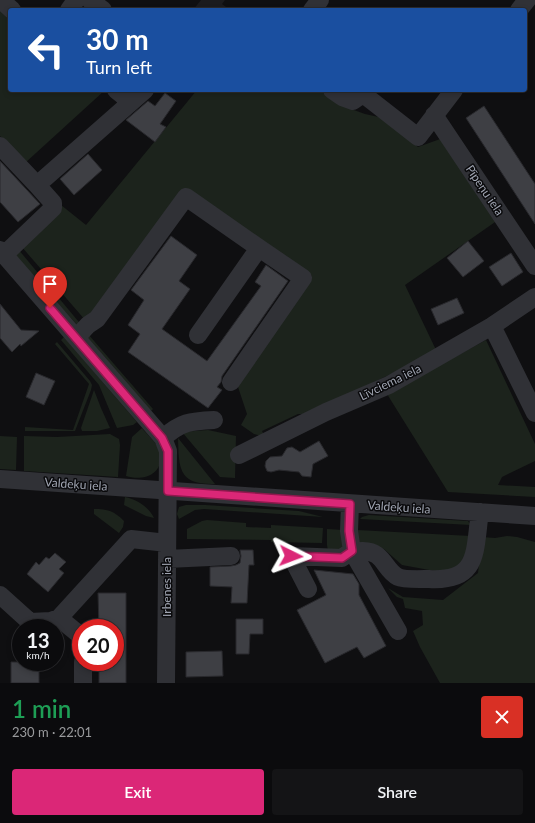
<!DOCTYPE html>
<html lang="en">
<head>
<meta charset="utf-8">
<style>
  :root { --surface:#0b0b0d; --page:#141416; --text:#f1f3f6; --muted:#9a9b9d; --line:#2b2b2e; --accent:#db2777 }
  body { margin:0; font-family:Lato,sans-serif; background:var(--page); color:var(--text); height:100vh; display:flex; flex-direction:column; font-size:15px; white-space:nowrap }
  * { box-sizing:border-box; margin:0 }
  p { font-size:13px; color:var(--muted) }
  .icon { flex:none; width:22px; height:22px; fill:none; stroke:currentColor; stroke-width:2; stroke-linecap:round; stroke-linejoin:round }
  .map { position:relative; height:683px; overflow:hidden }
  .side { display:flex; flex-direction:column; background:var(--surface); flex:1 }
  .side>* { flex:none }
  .top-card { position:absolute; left:8px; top:8px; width:519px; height:84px; border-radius:4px; box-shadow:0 2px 6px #0003,0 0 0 1px var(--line); background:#1a4fa0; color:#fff; overflow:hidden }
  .speed { position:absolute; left:12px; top:619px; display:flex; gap:8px; font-size:20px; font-weight:700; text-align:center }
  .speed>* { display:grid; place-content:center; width:52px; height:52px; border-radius:50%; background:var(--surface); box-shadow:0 2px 6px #0003,0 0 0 1px var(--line); line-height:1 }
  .speed small { font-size:10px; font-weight:400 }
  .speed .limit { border:6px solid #d22; background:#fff; color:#111 }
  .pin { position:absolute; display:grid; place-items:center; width:34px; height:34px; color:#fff; margin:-41px -17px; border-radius:50% 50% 50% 0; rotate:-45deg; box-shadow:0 0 4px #0007 }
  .pin .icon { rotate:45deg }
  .me { position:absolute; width:44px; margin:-22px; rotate:93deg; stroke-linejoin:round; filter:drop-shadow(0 0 3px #0008) }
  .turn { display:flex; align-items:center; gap:14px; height:84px; padding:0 12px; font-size:18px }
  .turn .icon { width:52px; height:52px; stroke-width:2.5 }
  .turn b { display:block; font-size:28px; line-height:34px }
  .round { display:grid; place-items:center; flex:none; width:42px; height:42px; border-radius:4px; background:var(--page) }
  .headline { display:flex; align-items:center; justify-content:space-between; height:68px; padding:0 12px }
  h1 { font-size:24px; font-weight:600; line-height:30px; color:#1e9e55 }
  .cta { display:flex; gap:8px; margin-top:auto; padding:8px 12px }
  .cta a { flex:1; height:46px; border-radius:4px; background:var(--accent); color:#fff; font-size:16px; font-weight:600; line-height:46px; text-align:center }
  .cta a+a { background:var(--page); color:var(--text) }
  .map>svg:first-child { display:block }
  .built { fill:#1b1b1e }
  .green { fill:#1c231c }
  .building { fill:#3e3f44; stroke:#29292d }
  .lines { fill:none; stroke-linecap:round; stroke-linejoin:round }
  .minor { stroke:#303136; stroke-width:18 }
  .route-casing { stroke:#8e194d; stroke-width:10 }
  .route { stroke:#db2777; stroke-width:7 }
  .labels { text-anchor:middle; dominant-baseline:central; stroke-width:3; stroke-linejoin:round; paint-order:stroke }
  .street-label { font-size:12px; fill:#a0a5b2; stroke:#0a0a0c }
</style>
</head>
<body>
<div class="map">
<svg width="535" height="683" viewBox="0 0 535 683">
  <rect width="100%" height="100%" fill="#0f0f11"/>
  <path class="built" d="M201,0h24l-3,4 8,6h-37z"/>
  <path class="green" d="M0,1l10,9v80h92l2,1 -79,72 -25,-27z
    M197,90h128l26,19 14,5 18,4 35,29 25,-9 55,82 -93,65 32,67 -130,62h-9l-36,17 3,6 -11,-3 -13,-9 6,-11 -10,-30 75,-108 -127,-88 -96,134 -3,-1 -65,-75 40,-41 25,20z
    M18,249l65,78 -3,1 -64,-70 -1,-5z
    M88,334l65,75 -4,4 -65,-75z
    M64,337l73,85 -4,3 -16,3 -18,-43 -38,-45z
    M486,340l49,104v17l-33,16 -4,8 37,2v10l-87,-5 -61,-98z
    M57,342l33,39 2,4 -1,5 -16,41h-50v-4l48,3 16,-46 -34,-40z
    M94,390l7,18 9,20 -13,3h-15l-1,-3z
    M142,428c5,7 15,14 17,23 7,22 -15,31 -33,25l6,-39z
    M208,430l28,6 -1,42 -15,-1 -38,-45z
    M110,434l9,5 1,6 -2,32 -94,-6v-35l33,1z
    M0,436l17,1 -1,33 -16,-1z
    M178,438l37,46c-37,1 -36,-16 -37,-46z
    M125,497c11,2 24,10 29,21l-8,-2 -22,-11z
    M186,505h19l94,6 24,6 -119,-8 -9,1 -16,9 -2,-5 2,-7z
    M94,509c14,0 20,2 30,12l-1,6 -4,6 -25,-19z
    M369,515l99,6 3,4 -111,-6 2,-2z
    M207,520l39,3v4l25,1v-3l52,3 -1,15 -51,-1v-2l-84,-1v-10l15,-8z
    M327,529l16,1v19l-15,2 -1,-6z
    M357,530l114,6 -2,15 -11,17 -18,4 -38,-7 -18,-16 -23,-5 -3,-4z
    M507,536l10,1 18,5v141h-95l-20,-36 -7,-16 10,-6 -1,-14 -17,-3 -2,-9 -6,-2 -9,-9 15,9 40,3 35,-27 4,-36 13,1z"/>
  <path class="building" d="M165,93l11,8 -16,23 6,3 -11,15 -29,-22 22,-19 7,5z
    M484,106l51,78v40l-69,-106z
    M88,154l14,16 -28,25 -14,-16z
    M0,161l40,43 -22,18 -18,-20z
    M171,236l26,19 -18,26 11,8 -28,40 45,32 54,-75 -6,-4 11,-17 22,16 -66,95 -1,6 -4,5 5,3 -14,18 -80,-56 12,-18 -12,-9 16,-25 -13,-10z
    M468,241l16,20 -21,16 -16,-19z
    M511,253l12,19 -21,14 -13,-19z
    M457,298l7,15 -26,12 -7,-16z
    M0,304l21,26 18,1 -18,15 -1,-2 -8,8 -12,-14z
    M36,373l19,8 -11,24 -18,-8z
    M319,441l9,15 -15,8 -2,13 -9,-1 -3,-4 -20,-2 -8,2 -4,-1 -2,-5 1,-5 4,-4 12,-1 5,-8 5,-1 8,5z
    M240,550h13l1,15h-5l-2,38h-16l1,-16 -22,-1v-19l21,-1 5,-1 4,-2 1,-7z
    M55,553l11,9 -7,7 5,4 -16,19 -21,-18 9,-12 3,3 7,-8 3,2z
    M314,570l39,4 6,10v11l27,51 -22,12 -7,-11 -32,16 -28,-53 29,-15z
    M98,593h28v90h-27v-21h16v-34h-16z
    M236,619h27v15h-13l-1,20h-13z
    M222,651l1,25 -37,1v-25z
    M11,662h28v21h-28z"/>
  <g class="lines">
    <path class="minor" d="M1,0l11,10
      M90,0l13,10
      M69,10l7,-10
      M312,10l8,-10
      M519,10l8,-10
      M116,90l15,12
      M332,90l10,7 11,4 10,-7 55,43 36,-47
      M434,115l101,151
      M0,146l37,39 108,-95
      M0,250l163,188 5,13 -2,232
      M4,255l49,-47v-5l-16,-18
      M492,326l43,87
      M76,338l12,-13 9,-6 89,-122 73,51 -61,87
      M231,382l72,-104 -44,-30
      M163,438c18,-16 27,-17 51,-18
      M239,455l87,-43 63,-27 103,-59 43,-29
      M0,479l535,37
      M350,504l-1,27 3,20 46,80
      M167,559l64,-3
      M308,589l-17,-33 51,2c9,-7 9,-7 21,-7 21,0 21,19 35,26 6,3 24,2 31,2 51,3 45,-28 51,-67
      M0,595l30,27 21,-1 8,-3 72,-79 36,4
      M59,618l22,18
      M83,683v-21"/>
  </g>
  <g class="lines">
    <g class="route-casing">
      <path id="route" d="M50,308l112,130 6,13v40l182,13 -1,27 3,20 -10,7 -51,-2"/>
    </g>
    <use href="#route" class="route"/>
  </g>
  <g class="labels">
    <g class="street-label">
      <text transform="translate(485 190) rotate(56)">Pīpeņu iela</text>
      <text transform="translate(390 382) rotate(-26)">Līvciema iela</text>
      <text transform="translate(76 484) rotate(4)">Valdeķu iela</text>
      <text transform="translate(399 507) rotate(4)">Valdeķu iela</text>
      <text transform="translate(166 587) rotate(-90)">Irbenes iela</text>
    </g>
  </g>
</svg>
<div class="speed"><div>13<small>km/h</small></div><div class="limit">20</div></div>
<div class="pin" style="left:50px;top:308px;background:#d93025"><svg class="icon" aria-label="arrive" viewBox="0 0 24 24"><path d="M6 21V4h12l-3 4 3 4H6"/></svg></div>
<svg class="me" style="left:291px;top:556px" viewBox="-20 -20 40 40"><path d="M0-17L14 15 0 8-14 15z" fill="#db2777" stroke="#fff" stroke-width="4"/></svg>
<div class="top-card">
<div class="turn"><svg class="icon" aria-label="left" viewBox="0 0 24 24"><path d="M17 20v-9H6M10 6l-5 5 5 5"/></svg><div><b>30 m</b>Turn left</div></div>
</div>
</div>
<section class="side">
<div class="headline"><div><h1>1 min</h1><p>230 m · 22:01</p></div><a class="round" style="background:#d93025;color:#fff"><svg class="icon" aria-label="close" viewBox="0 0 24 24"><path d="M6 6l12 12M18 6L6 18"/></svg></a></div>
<div class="cta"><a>Exit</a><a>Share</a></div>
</section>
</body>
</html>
